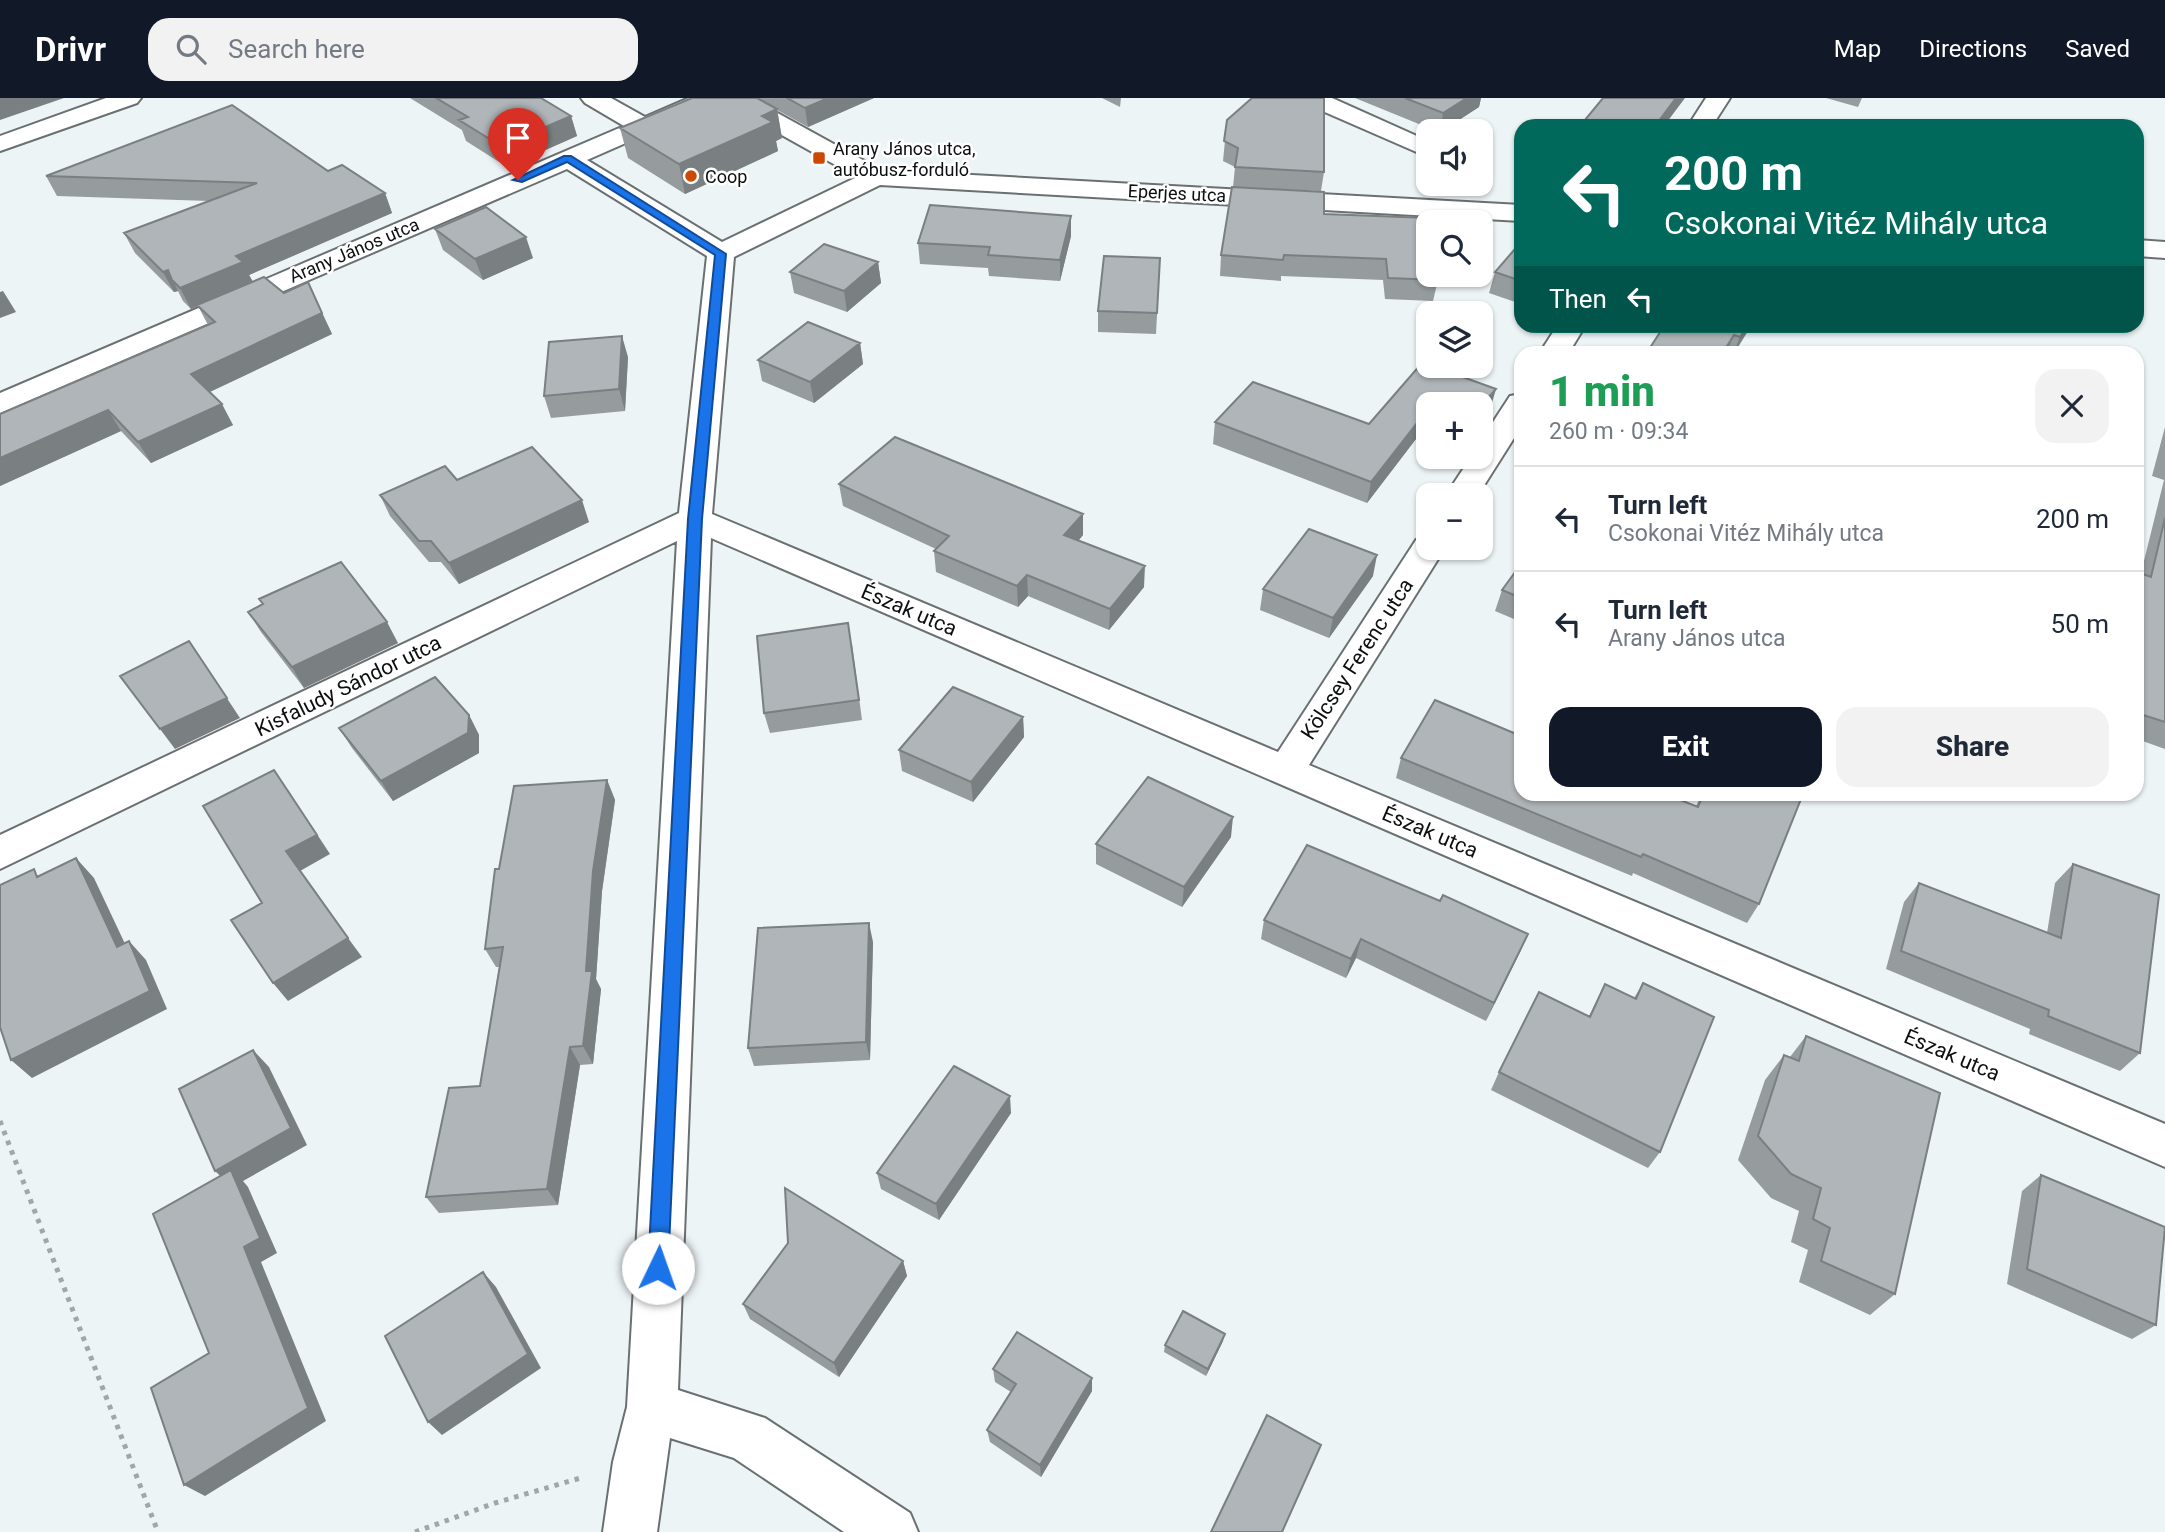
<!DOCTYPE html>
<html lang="en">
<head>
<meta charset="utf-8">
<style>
  :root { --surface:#fff; --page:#f2f2f3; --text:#1f2937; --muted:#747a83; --line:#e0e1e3; --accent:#111827 }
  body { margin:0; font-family:Roboto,sans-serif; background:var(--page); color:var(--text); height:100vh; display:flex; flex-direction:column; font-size:26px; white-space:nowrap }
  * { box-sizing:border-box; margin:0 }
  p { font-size:23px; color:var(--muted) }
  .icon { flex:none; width:38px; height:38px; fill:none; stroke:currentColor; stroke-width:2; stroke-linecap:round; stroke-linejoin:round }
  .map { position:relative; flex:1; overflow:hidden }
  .panel { position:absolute; left:1514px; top:248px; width:630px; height:455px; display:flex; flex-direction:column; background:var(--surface); border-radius:21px; box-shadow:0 2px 5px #0004 }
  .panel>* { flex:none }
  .hud { position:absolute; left:1514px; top:21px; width:630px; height:214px; border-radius:21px; box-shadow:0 2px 5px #0004; background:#00695c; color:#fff; overflow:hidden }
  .fabs { position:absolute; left:1416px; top:21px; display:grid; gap:14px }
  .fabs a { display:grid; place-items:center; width:77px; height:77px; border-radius:14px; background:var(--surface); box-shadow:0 2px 5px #0004; font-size:35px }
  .pin { position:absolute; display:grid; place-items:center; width:60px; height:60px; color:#fff; margin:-72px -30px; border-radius:50% 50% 50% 0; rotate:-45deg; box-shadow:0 0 7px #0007 }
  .pin .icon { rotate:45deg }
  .me { position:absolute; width:77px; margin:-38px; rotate:3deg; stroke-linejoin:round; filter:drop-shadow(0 0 5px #0008) }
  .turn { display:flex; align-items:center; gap:24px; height:147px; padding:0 35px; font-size:32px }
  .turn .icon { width:91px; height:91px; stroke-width:2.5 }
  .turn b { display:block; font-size:49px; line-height:60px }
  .then { display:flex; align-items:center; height:66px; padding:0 35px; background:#0003; gap:14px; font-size:26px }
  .round { display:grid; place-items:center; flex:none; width:74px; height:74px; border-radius:21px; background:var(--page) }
  .head { display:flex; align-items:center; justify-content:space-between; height:119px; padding:0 35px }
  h1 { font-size:42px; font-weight:800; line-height:52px; color:#1e9e55 }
  .primary-button { display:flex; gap:14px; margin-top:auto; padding:14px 35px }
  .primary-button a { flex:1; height:80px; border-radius:21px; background:var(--accent); color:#fff; font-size:28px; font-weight:800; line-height:80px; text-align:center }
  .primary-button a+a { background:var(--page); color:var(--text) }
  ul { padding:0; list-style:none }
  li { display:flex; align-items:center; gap:21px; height:105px; padding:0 35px; border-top:2px solid var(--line) }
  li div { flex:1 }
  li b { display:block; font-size:26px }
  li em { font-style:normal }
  header { display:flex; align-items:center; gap:42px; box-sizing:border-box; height:98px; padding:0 35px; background:var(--accent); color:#fff }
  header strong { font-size:33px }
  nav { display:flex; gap:38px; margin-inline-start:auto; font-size:24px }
  .search { width:490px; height:63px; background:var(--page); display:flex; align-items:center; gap:18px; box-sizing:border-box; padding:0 24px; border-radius:21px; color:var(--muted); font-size:26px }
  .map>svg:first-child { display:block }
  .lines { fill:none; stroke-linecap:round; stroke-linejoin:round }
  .minor-casing { stroke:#6a7072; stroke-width:4 }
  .path { stroke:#a1a6a8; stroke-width:5; stroke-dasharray:4.5 6; stroke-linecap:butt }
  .minor { fill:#fff; fill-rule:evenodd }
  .wall { fill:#969c9e }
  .shaded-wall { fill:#7a7f81 }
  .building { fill:#afb5b8; stroke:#7a7f81; stroke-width:2 }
  .route { fill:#1a73e8; stroke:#114b97; stroke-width:2 }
  .poi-dot { fill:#cd4800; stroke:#fff; stroke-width:2.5 }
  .labels { text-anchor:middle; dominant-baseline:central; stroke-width:5; stroke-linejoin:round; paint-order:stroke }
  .far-poi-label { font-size:18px; fill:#0c0e0f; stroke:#fff; text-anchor:start }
  .far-street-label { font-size:18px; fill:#0c0e0f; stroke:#fff }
  .street-label { font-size:21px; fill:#0c0e0f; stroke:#fff }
</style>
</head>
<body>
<header>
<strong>Drivr</strong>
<div class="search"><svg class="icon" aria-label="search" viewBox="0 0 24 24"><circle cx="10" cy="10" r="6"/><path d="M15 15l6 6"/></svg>Search here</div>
<nav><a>Map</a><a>Directions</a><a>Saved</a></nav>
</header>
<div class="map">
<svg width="2165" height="1434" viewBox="0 0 2165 1434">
  <rect width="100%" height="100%" fill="#edf4f6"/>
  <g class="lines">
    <g class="minor-casing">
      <path id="minor" d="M106,0h35l-4,5 -137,48v-15z
        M581,0h30l34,19 44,-19h32l-4,5 -130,57 135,82 135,-65 -131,-73 -3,-6h27l131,72 640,35v16l-641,-36 -146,72 -22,257 566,238 138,-212 12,-3v11h17l-136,217 856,359v43l-1454,-629 -33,852 87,28 145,95 8,19h-74l-110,-74 -64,-20 -13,94h-54l10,-70 14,-55 50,-866 -677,328v-34l679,-322 28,-257 -140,-87 -567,244v-20l624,-267 -39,-23z
        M1300,0h32l96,43v16l-124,-54z
        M1706,0h24l-18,28h-24z
        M2137,142l28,2v16l-28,-2z
        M1557,228h28l-17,28h-29z
        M1521,296v33l-43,68h-32l25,-38h9v-15l30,-46z"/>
    </g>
    <path class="path" d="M0,1023l158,411
      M415,1434l80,-29 89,-26"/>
    <use href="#minor" class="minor"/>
  </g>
  <path class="wall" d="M410,0h131l30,18 6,20 -70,31 -41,-26 -4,-11z
    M692,0h182l-66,29 -31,-17 5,28 -6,3 2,10 -93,43 -57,-36 -8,-30z
    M1102,0h19l-1,9z
    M1355,0h126l-2,9 -37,24h-6z
    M1826,0h36l-4,9z
    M1227,22l97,52 -3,19 -88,-4 2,-20 -12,-6z
    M328,73l57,22 7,20 -143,62 4,7 31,11 24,-11 24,52 -122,58 23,33 -82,38 -30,-32 -121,55v-72l208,-89 -10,-19 -7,3 -8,-8 -5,-10 -4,1 -39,-39 -11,-20 85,-32 -152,-5 -11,-20z
    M1324,116l114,66 -5,21 -48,-2 -2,-19 -102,-4v5l-61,-5 1,-21z
    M1071,118v20l-11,45 -71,-5 -1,-8 -68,-4 -2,-21z
    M435,131l98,29 -50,22 -40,-30z
    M1521,144v62l-32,-11 6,-21z
    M1160,160l-4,76 -58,-2v-21z
    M878,164l3,21 -34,29 -53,-19 -4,-21z
    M1751,228l-17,28h-88z
    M1966,228h79l-4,5z
    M860,245l3,21 -49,39 -52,-22 -4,-21z
    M628,259l-3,54 -74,7 -7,-22z
    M1446,273l44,39 -10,12v-18h-52v35l-9,-4 -52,68 -154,-59 2,-22 154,2z
    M2165,329v322l-28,-10v-167l4,1 23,-93 -12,-4z
    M457,382l132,42 -130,62 -18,-22h-12l-39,-46 -10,-21z
    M839,386l244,51 -4,5 65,47 -35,43 -81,-34 -10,11 -82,-35 -2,-21 2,-2 -93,-43z
    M1521,466v58l-26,-11 7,-21z
    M1373,478l-44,62 -69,-28 3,-21z
    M248,514l150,31 -94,45 -43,-56z
    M852,546l10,76 -92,13 -6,-20z
    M469,617l10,20v18l-86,48 -41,-53 -13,-20z
    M1023,619l1,20 -51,65 -71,-31 -3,-21z
    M1401,660l120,36 175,12 6,-12h101l-44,110 -12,19 -114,-50 -1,3 -236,-98z
    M607,682l8,20 -13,91 -6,88 5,10 -8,75 -13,1 -22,140 -119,8 -13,-16 54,-111 19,-119h-3l-11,-18 14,-80z
    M1231,739l-49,70 -86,-43v-20z
    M2073,766l67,189 -20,18 -91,-37 1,-5 -144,-60 18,-67 15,-19 128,50 8,-50z
    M1440,803l88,33 -8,18 -34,69 -130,-63 -10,20 -85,-39 3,-19z
    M873,844l-3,118 -116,6 -6,-18z
    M1643,885l17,169 -12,16 -157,-78 8,-18 90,-56 16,-32 29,14z
    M1806,938l89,258 -25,21 -71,-33 9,-32 -17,-8 8,-31 -28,-13 -33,-38 27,-80 19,-25 6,2z
    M1011,1015l-72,107 -58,-31 -4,-16z
    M2041,1077l115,150 -24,14 -125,-55 15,-93z
    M903,1163l4,15 -68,101 -89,-58 -7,-15z
    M1223,1243l-17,35 -42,-24 1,-7z
    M993,1271l99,22 -51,86 -51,-35 -3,-12 24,-38 -16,-10z"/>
  <path class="shaded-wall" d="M0,0h64l-64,22z
    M828,0h46l-66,29 -3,-19z
    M1467,0h14l-2,9 -37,24h-2l3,-18z
    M1676,0h9l-21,28h-9z
    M777,11l5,29 -6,3 2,10 -93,43 -6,-30 83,-48z
    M571,18l6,20 -70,31 -6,-21z
    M385,95l7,20 -143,62 4,7 -62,27 -11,-21 56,-32z
    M1071,118v20l-11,45v-21z
    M526,139l7,21 -50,22 -8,-21z
    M878,164l3,21 -34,29 -3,-21z
    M168,172l10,21 -4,1 -11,-20z
    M3,193l13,21 -16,6v-26z
    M322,215l10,21 -129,61 -12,-21z
    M1747,228h4l-18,28 7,-17z
    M1734,237l-8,19h-4z
    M622,238l6,21 -3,54 -6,-22z
    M860,245l3,21 -49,39 -4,-21z
    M1496,291l-6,21 -10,12v-15z
    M222,306l11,21 -82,38 -13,-21z
    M108,312l13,21 -121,55v-28z
    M1424,316l-5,21 -52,68 4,-21z
    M582,402l7,22 -130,62 -10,-21z
    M1083,416v21l-18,21 -1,-21z
    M1377,457l-4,21 -44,62 4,-20z
    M1145,468l-1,21 -35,43 1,-21z
    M1027,477l1,21 -10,11 -1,-21z
    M387,524l11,21 -94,45 -12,-21z
    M189,543l51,77 -65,31 -15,-20z
    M469,617l10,20v18l-86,48 -12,-20z
    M1023,619l1,20 -51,65 -2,-20z
    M607,682l8,20 -13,91 -6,88 5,10 -8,75 -10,-18 3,-75 7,-100z
    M288,692l42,64 -30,17 -14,-20z
    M1233,719l-2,20 -49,70 2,-20z
    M76,760l18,20 41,87 -18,-18z
    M869,825l4,19 -3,118 -4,-18z
    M1528,836l-8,18 -34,69 8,-18z
    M348,840l14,19 -74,44 -15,-18z
    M1361,841l-5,19 -10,20 5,-19z
    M129,843l17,19 21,49 -135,69 -21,-18z
    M570,949l10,18 -22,140 -11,-16z
    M253,952l16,17 38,78 -64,36 5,6 29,66 -16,9 65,159 -121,75 -21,-11 60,-238 -12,-60 -17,-16z
    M1010,998l1,17 -72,107 -3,-16z
    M903,1163l4,15 -68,101 -5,-14z
    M483,1174l13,15 45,81 -99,67 -14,-13z
    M1225,1236l-2,7 -17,35 2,-7z
    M1092,1280v13l-51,86 -1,-12z"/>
  <path class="building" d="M436,0h105l30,18 -70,30 -42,-26 9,-3z
    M692,0h65l20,11 -15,7 11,6 -94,42 -59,-36z
    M787,0h41l-23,10z
    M1252,0h72v74l-89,-5 3,-19 -14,-7 3,-21z
    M1405,0h62l-24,15z
    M1603,0h73l-21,28h-75z
    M232,7l96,66 14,-6 43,28 -149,63 7,6 -63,26 -8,-8 -4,-10 -5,2 -39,-39 133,-50 -211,-7z
    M1232,89l92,5v22l105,4 -1,57h9l1,5 -50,-2 -2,-19 -102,-4 -1,5 -62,-5z
    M930,107l141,11 -11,44 -72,-5 2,-8 -72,-4z
    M486,109l40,30 -51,22 -40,-30z
    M1521,144v39l-26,-9z
    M824,146l54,18 -34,29 -54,-19z
    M1104,158l56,2 -3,55 -59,-2z
    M264,179l20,16 24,-11 14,31 -131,61 31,30 -84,38 -30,-32 -108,48v-44l215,-92 -18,-17z
    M808,224l52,21 -50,39 -52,-22z
    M1664,228h83l-7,11 -6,-2 -12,19h-76z
    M622,238l-3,53 -75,7 5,-54z
    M1428,258v10h17l1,5 50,18 -16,18v-3h-52v12l-4,-2 -53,68 -156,-60 38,-40 116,42z
    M895,339l188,77 -19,21 81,31 -35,43 -83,-34 -10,11 -83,-35 15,-15 -110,-52z
    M532,349l50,53 -133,63 -18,-22h-12l-39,-46 65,-29 12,14z
    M2165,420v204l-28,-9v-141l14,5z
    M1309,431l68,26 -44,63 -70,-29z
    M341,464l46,60 -95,45 -44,-55 15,-8 -4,-5z
    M1521,466v34l-19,-8z
    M848,525l11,77 -95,13 -7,-77z
    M189,543l38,57 -67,31 -40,-53z
    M435,579l34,38 -1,18 -87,48 -42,-53z
    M953,589l70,30 -52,65 -72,-32z
    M1435,602l86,36v58h144l33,13 5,-13h100l-44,110 -116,-50 -2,3 -240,-99z
    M274,672l43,65 -31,16 62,87 -75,45 -42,-63 31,-17 -59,-97z
    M1148,679l85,40 -49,70 -88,-43z
    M607,682l-14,91 -7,100h6l-9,75 -13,1 -23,142 -121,8 23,-109 31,-2 23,-139 -18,2 10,-80h4l15,-83z
    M1307,747l133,56 3,-6 85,39 -34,69 -133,-64 -10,20 -87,-39z
    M76,760l41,89 12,-6 21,50 -139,69 -11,-33v-142l34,-16 3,8z
    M2073,766l86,31 -19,158 -92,-37 1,-6 -148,-59 18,-68 142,55z
    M869,825l-3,119 -118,6 10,-120z
    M1643,885l71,34 -54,135 -161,-80 40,-80 51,25 15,-33 31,15z
    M1806,938l134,57 -45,201 -74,-33 9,-33 -17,-9 8,-31 -30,-14 -33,-38 26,-81 15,6z
    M253,952l38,78 -76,43 -36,-82z
    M954,968l56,30 -74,108 -59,-31z
    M231,1072l29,68 -16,9 64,161 -124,77 -33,-97 58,-35 -56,-139z
    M2041,1077l124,52 -9,98 -129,-56z
    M785,1090l118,73 -69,102 -91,-59 45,-61z
    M483,1174l45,82 -100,68 -43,-86z
    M1183,1213l42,23 -17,35 -43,-24z
    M1017,1234l75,46 -52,87 -53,-35 29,-46 -23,-15z
    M1267,1317l54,30 -39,87h-71z"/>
  <path class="route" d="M564,58h7l155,98 -24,265 -34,749 -3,7 -7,3 -7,-3 -3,-7 40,-749 27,-264 -148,-93 -45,20 -9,-2z"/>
  <g class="poi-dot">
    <rect x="812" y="53" width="14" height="14" rx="3.5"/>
    <circle cx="691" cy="78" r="7"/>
  </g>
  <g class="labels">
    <g class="far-poi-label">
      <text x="833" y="50">Arany János utca,<tspan x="833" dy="21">autóbusz-forduló</tspan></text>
      <text x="705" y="78">Coop</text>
    </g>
    <g class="far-street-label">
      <text transform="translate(1177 95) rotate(3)">Eperjes utca</text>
      <text transform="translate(354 152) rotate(-23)">Arany János utca</text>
    </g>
    <g class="street-label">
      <text transform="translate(909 512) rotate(23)">Észak utca</text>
      <text transform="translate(1357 561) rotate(-57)">Kölcsey Ferenc utca</text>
      <text transform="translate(348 588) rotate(-26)">Kisfaludy Sándor utca</text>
      <text transform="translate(1430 734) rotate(23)">Észak utca</text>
      <text transform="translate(1952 957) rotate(23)">Észak utca</text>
    </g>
  </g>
</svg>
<div class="fabs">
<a><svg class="icon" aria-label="sound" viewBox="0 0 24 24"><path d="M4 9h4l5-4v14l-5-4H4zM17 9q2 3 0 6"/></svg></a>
<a><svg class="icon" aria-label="search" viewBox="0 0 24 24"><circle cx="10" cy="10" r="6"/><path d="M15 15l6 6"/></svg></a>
<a><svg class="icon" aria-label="layers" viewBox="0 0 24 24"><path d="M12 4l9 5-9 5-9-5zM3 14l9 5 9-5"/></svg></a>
<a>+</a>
<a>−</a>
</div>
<div class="pin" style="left:518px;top:82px;background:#d93025"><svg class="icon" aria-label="arrive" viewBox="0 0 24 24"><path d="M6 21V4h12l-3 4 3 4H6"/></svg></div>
<svg class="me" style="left:658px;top:1170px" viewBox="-20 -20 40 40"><circle r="19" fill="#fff"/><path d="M0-13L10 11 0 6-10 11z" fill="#1a73e8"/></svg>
<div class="hud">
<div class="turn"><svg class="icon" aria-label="left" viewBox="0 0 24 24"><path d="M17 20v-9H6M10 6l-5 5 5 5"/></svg><div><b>200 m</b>Csokonai Vitéz Mihály utca</div></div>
<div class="then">Then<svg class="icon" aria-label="left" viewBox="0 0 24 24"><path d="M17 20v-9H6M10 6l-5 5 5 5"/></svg></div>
</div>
<section class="panel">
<div class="head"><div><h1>1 min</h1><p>260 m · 09:34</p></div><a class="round"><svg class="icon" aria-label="close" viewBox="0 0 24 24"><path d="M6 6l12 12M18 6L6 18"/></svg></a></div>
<ul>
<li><svg class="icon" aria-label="left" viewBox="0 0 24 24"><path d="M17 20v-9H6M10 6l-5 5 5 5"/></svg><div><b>Turn left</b><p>Csokonai Vitéz Mihály utca</p></div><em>200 m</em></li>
<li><svg class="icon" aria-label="left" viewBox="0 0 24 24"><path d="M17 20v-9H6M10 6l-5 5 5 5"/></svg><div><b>Turn left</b><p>Arany János utca</p></div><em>50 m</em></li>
</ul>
<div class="primary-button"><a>Exit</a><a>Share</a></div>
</section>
</div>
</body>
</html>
